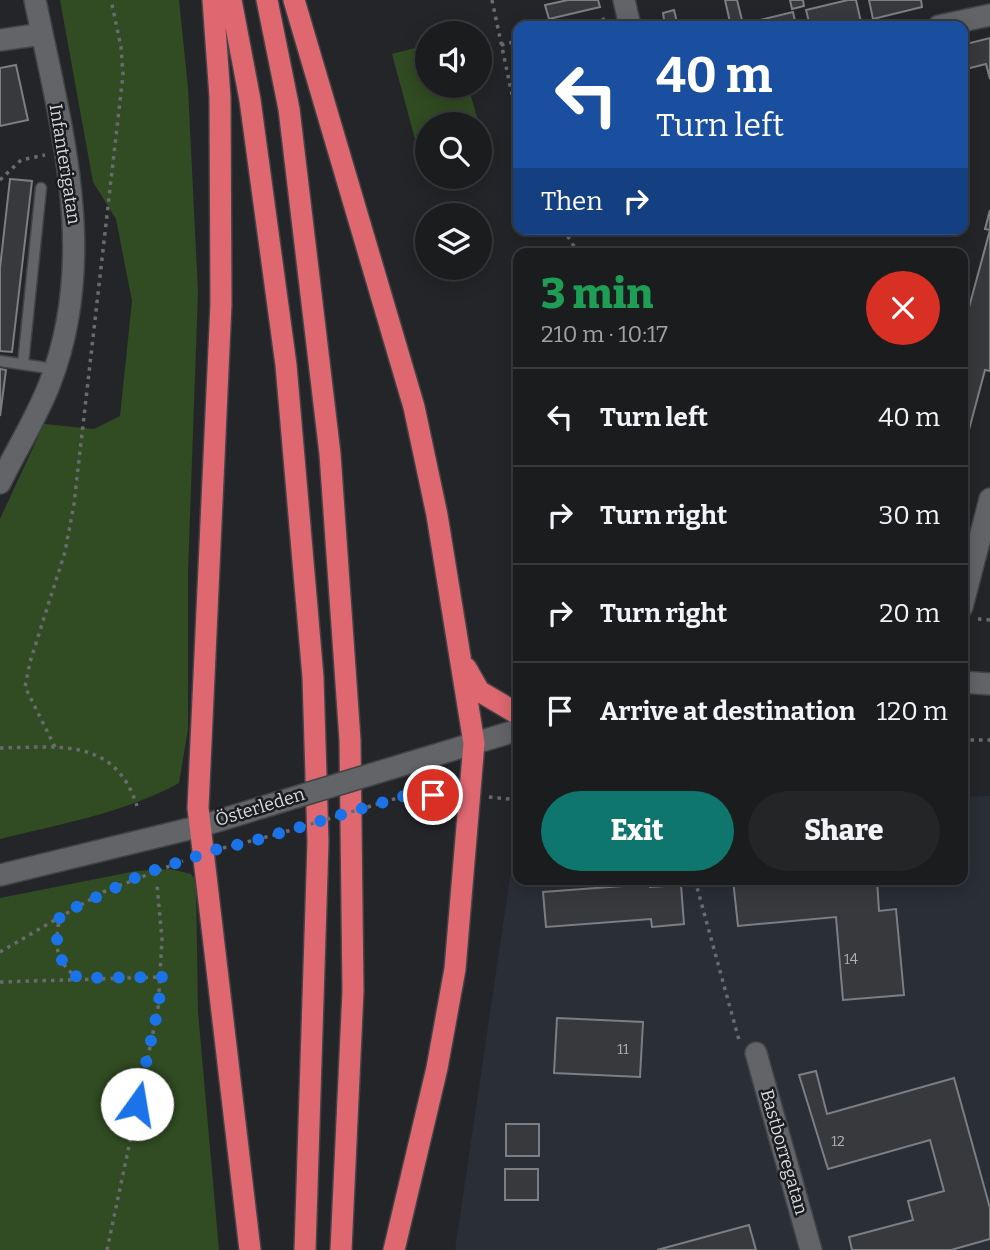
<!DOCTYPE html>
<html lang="en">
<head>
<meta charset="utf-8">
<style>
  :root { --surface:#1b1c1e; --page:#242527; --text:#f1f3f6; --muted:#a0a1a4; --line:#393a3c; --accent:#0f766e }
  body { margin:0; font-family:Bitter,serif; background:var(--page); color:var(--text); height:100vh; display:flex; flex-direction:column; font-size:26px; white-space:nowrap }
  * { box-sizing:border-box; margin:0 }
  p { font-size:23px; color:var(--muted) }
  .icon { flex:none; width:38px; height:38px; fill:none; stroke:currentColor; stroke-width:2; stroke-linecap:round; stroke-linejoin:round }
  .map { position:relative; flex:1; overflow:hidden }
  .side { position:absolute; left:513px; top:248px; width:455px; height:637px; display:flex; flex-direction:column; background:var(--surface); border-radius:14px; box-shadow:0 4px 18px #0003,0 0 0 2px var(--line) }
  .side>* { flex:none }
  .banner { position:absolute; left:513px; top:21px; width:455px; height:214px; border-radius:14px; box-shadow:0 4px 18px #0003,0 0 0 2px var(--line); background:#1a4fa0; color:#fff; overflow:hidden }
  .tools { position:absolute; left:415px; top:21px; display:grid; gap:14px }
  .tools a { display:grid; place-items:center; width:77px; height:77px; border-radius:50%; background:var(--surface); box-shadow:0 4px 18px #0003,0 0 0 2px var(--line); font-size:35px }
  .pin { position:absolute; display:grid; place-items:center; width:60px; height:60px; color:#fff; margin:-30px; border:4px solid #fff; border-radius:50%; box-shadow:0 2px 7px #0007 }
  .me { position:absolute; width:77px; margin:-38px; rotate:13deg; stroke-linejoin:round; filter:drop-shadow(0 0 5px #0008) }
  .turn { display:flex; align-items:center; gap:24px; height:147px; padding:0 28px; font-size:32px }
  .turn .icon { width:91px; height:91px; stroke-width:2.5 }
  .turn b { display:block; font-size:49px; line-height:60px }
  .then { display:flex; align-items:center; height:66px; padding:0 28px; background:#0003; gap:14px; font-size:26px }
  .round { display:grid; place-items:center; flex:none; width:74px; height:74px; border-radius:37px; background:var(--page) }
  .overview { display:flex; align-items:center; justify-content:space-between; height:119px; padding:0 28px }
  h1 { font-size:42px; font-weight:800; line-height:52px; color:#1e9e55 }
  .cta { display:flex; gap:14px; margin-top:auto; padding:14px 28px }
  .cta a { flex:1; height:80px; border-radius:42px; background:var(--accent); color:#fff; font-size:28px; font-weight:800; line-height:80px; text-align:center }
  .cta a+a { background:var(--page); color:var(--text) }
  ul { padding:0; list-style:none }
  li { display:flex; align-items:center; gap:21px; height:98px; padding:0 28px; border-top:2px solid var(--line) }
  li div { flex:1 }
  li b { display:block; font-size:26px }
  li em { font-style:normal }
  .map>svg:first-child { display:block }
  .built { fill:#2a2e35 }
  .green { fill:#314b22 }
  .building { fill:#37393c; stroke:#7c7e82; stroke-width:2 }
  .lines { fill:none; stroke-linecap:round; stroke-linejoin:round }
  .lane-casing { stroke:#424346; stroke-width:13 }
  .street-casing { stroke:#424346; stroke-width:24 }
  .secondary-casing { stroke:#424346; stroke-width:24 }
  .highway-casing { stroke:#424346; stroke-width:24 }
  .path { stroke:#6a6b6e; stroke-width:3.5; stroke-dasharray:3.5 5; stroke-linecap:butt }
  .lane { stroke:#626468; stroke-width:10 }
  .street { stroke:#626468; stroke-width:21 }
  .secondary { stroke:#626468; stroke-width:21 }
  .highway { stroke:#de6770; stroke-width:21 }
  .secondary-bridge-casing { stroke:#424346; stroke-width:24; stroke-linecap:butt }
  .path-bridge { stroke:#6a6b6e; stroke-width:3.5; stroke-dasharray:3.5 5; stroke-linecap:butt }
  .secondary-bridge { stroke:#626468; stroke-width:21 }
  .route { stroke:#1a73e8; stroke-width:12; stroke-dasharray:0 21.6 }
  .labels { text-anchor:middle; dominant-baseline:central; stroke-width:5; stroke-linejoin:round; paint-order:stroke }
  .number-label { font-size:14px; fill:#b0b1b3 }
  .street-label { font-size:18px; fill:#d8d9db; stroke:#1a1c1f }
</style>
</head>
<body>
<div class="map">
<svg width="990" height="1250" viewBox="0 0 990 1250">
  <rect width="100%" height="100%" fill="#242528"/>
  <path class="built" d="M990,796v454h-535l61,-413 2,43h444l1,-83z"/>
  <path class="green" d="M60,0h119l9,88 10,204 -10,280v157l-9,54c-55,30 -119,41 -179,56v-320l44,-95 50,5 26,-13 12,-115 -16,-82 -23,-37z
    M427,45v41h41l11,38h-52v53h10l-11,3 -34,-126z
    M170,869l21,5 5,7 2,131 21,238h-219v-352l136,-27z"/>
  <path class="building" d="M568,0h30l2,7 -51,12 -4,-14z
    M725,0h12l5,20 -12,2z
    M790,0h13l1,6 -12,3z
    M848,0h8l5,22 -19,4h-32l-4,-16z
    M869,0h52l1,7 -49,12z
    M674,10l4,16h-13l-2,-13z
    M793,12l3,14h-52v-2z
    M990,38v41l-4,-15 -24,6v-25z
    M16,65l12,55 -28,6v-58z
    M10,179l22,2 -20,171 -12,-1v-83z
    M990,210v161l-5,-1 -23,86v-123l28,-103 -5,-1z
    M0,369l6,1 -6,46z
    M733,880h144l2,31 17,-2 8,86 -61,5 -7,-83 -98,9z
    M650,884v3l31,-2 3,39 -32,3 -1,-8 -105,8 -3,-35z
    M557,1018l86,4 -3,55 -86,-4z
    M816,1071l11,43 127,-36 36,130v31l-39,11h-99l-3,-13 64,-17 -5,-19 36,-10 -14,-51 -102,29 -29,-94z
    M506,1124h33v32h-33z
    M505,1169h33v31h-33z
    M749,1225l7,25h-99z"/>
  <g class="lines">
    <g class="lane-casing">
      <path id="lane" d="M0,361l54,8
        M23,364l18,-176"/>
    </g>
    <g class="street-casing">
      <path id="street" d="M624,0l6,26
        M939,26l51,-11
        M0,40l42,-6
        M0,483c16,-33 37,-66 50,-100 49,-127 11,-256 -15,-383
        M962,607l28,-108
        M756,1053l55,197"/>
    </g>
    <g class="secondary-casing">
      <path id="secondary" d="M962,682l28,2
        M422,759l96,-29
        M0,875l201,-49 72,-22"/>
    </g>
    <g class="highway-casing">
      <path id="highway" d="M213,0l7,97 1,207 -23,504 52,442
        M231,0l19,100 36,265 27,312 5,165 -13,408
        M267,0l22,109 41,345 20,286 3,251 -12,259
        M294,0l120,407 23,108 37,228 -19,226 -18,99 -43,182
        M466,668l13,23 39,23"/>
    </g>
    <path class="path" d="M492,0l26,123
      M577,26l32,-8
      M501,45l17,-4
      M0,180l21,-20 24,-5
      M563,229l16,25
      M978,619l12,1
      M962,740h28
      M55,747l-30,-60 5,-25 35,-110 9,-48 49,-429 -2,-28 -10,-47
      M0,748c59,-1 115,-11 137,58
      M433,795h17
      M489,797l29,3
      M223,848l55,-14
      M695,880l44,160
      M60,915c-5,28 -7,43 16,62
      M0,952l103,-60 80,-31
      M0,982l162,-5
      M107,1250l51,-241 4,-70 -5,-54"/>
    <use href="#lane" class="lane"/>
    <use href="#street" class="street"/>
    <use href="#secondary" class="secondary"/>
    <use href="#highway" class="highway"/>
    <g class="secondary-bridge-casing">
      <path id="secondary-bridge" d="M273,804l149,-45"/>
    </g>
    <path class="path-bridge" d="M278,834l126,-38 29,-1"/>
    <use href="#secondary-bridge" class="secondary-bridge"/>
  </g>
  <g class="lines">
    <path class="route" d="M137,1104l21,-95 4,-32 -84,1c-24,-20 -23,-33 -18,-63l83,-41 75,-25 32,-7 154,-46 29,-1"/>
  </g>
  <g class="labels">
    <g class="number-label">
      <text x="851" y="959">14</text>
      <text x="623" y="1049">11</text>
      <text x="838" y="1141">12</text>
    </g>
    <g class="street-label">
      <text transform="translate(65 164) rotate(81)">Infanterigatan</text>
      <text transform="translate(260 807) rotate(-17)">Österleden</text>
      <text transform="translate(784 1152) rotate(74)">Bastborregatan</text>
    </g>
  </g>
</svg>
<div class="tools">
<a><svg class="icon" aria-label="sound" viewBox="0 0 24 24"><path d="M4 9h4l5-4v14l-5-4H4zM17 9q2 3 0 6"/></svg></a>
<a><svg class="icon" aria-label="search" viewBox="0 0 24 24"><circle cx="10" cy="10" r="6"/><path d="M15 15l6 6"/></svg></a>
<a><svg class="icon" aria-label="layers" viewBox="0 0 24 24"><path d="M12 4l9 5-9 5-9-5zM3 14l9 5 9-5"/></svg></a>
</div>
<div class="pin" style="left:433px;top:795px;background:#d93025"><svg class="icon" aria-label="arrive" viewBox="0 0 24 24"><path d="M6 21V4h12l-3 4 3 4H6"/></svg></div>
<svg class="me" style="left:137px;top:1104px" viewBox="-20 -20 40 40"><circle r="19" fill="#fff"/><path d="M0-13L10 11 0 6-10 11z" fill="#1a73e8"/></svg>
<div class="banner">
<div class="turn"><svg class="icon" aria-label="left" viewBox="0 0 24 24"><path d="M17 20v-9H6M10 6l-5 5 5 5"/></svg><div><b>40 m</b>Turn left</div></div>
<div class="then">Then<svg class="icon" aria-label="right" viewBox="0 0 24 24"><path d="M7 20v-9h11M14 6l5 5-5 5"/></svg></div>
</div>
<section class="side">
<div class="overview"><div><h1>3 min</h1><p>210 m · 10:17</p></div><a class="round" style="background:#d93025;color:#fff"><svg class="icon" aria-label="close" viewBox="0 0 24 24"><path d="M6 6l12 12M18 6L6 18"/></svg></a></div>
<ul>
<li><svg class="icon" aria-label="left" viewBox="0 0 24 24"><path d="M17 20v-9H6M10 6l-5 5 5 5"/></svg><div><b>Turn left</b></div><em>40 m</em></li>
<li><svg class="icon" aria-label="right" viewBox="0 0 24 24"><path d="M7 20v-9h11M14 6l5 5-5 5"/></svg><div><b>Turn right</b></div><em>30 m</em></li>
<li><svg class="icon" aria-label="right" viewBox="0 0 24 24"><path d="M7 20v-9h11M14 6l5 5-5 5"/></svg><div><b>Turn right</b></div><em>20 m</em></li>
<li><svg class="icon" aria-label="arrive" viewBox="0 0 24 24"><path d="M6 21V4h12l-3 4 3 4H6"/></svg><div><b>Arrive at destination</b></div><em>120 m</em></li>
</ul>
<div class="cta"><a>Exit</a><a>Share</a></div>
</section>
</div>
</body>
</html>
